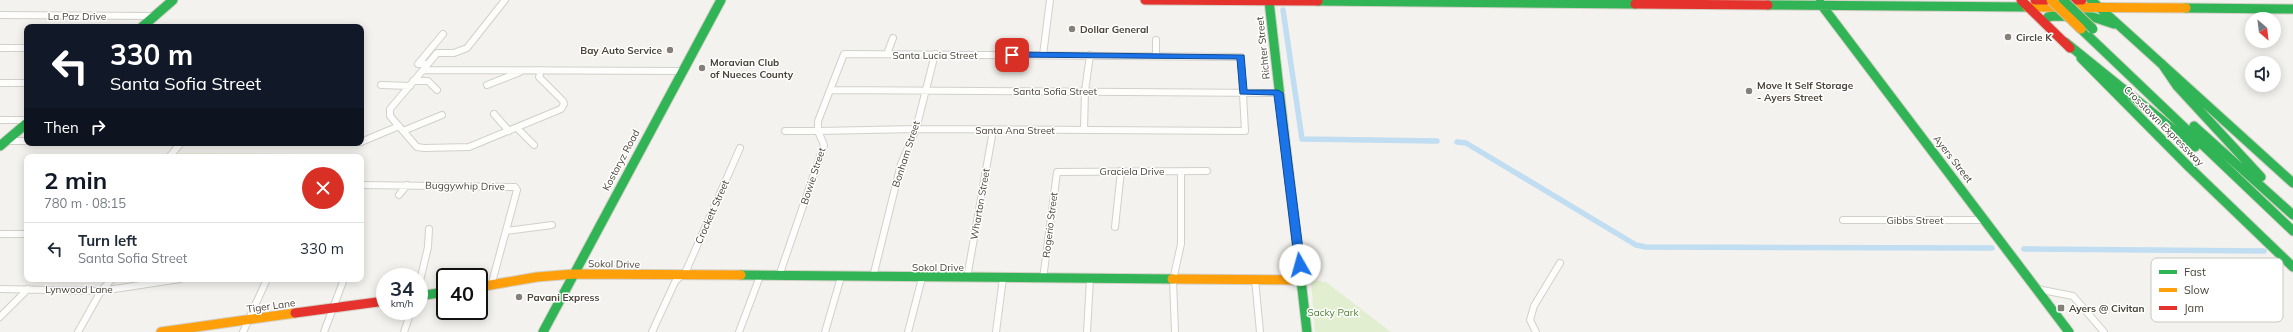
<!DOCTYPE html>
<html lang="en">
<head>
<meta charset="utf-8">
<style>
  :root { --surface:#fff; --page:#f6f6f7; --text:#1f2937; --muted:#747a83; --line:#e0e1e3; --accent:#111827 }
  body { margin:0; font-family:Mulish,sans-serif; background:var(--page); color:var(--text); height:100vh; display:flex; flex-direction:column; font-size:15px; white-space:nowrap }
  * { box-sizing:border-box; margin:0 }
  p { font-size:13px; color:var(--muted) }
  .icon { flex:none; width:22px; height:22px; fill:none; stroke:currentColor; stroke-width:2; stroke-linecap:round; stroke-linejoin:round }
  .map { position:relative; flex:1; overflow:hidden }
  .drawer { position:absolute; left:24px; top:154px; width:340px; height:128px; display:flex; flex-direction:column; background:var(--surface); border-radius:8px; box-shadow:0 2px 10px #0003 }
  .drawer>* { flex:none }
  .hud { position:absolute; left:24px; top:24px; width:340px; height:122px; border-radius:8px; box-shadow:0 2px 10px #0003; background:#111827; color:#fff; overflow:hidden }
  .needle { width:26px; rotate:152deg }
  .fabs { position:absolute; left:2245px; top:12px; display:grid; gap:8px }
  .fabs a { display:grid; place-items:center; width:36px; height:36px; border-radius:50%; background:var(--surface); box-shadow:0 2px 10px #0003; font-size:20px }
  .speed { position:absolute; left:376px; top:268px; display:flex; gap:8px; font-size:20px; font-weight:700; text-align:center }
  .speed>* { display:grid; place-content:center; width:52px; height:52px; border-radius:50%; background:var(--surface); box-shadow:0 2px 10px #0003; line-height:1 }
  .speed small { font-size:10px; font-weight:400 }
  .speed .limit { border:2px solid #111; border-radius:6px; background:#fff; color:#111 }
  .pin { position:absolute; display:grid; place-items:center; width:34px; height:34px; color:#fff; margin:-17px; border-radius:8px; box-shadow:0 2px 6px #0006 }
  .me { position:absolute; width:44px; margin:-22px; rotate:353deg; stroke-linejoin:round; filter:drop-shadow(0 0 3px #0008) }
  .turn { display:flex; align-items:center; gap:14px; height:84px; padding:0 20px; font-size:18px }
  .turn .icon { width:52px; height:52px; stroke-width:2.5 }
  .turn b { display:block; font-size:28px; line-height:34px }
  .then { display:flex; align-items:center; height:38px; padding:0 20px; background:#0003; gap:8px; font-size:15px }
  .round { display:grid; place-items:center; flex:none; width:42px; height:42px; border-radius:21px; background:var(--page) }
  .headline { display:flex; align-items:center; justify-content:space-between; height:68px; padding:0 20px }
  h1 { font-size:24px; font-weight:700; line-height:30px; color:var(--accent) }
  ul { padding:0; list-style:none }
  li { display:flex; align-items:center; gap:12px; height:52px; padding:0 20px; border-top:1px solid var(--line) }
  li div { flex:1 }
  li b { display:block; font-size:15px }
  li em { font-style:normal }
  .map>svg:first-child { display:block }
  .green { fill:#e1eecf }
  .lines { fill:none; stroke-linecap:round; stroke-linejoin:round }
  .canal { stroke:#c0ddf1; stroke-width:5.5 }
  .street-casing { stroke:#d2d0cb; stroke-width:8 }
  .fast-casing { stroke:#d3cfc5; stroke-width:11 }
  .slow-casing { stroke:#d3cfc5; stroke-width:11 }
  .jam-casing { stroke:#d3cfc5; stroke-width:11 }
  .street { stroke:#fdfdfc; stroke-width:6 }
  .fast { stroke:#30b455; stroke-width:9 }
  .slow { stroke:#ff9f0a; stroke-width:9 }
  .jam { stroke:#e5322d; stroke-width:9 }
  .fast-bridge-casing { stroke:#ccbfa9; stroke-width:11; stroke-linecap:butt }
  .slow-bridge-casing { stroke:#ccbfa9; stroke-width:11; stroke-linecap:butt }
  .fast-bridge { stroke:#30b455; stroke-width:9 }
  .slow-bridge { stroke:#ff9f0a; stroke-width:9 }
  .route { fill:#1a73e8; stroke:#114b97 }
  .poi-dot { fill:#868178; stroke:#fff; stroke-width:1.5 }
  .labels { text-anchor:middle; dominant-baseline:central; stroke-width:3; stroke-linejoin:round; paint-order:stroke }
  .street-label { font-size:10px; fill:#4b4439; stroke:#fff }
  .poi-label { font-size:10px; font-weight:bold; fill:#4b4439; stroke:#fff; text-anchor:start }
  .park-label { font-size:10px; fill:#4a7f2a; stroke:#fff }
  .key { fill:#fff; stroke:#c9c7c4; stroke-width:1 }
  .key-label { font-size:11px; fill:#4b4439 }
</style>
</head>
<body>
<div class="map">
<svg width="2293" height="332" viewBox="0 0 2293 332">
  <rect width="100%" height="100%" fill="#f4f2ee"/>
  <path class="green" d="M179,153l136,1 -2,3h-138z
    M1311,280l15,2 65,50h-76z"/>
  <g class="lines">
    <path class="canal" d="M1283,10l19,129 135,2
      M1457,142l9,1 170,102 10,2 346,1
      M2024,249l240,2"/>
    <g class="street-casing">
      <path id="street" d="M505,0l-38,48 -13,5h-17l-14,17 258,1
        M0,15l154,1
        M1156,40v16
        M0,48h27
        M844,54l397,3 4,74 -329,-2 -98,2v-10z
        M887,54l6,-16
        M1043,55l7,-55
        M428,64h-10l25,-30
        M423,70l-33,39v7l27,31 7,1 45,-1 92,-38 3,-5 -1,-3 -24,-24 2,-7
        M413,81h15l9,9
        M0,83h27
        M381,85l29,1
        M487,85l33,-13
        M831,90l447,3
        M494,114l15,17
        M0,120h27
        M517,128l17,17
        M1084,130l1,-39 5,-36
        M403,131l39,-16
        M785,131h33
        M7,141h20
        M361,142l38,-16
        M169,157l12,-14
        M361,185l154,2 2,3 -26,96
        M399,195l8,-10
        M1843,220h143
        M1115,227l6,-56
        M506,231l46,-6
        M0,234h27
        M779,276l45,-131 -6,-14
        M873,277l28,-113 15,-35 19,-75
        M967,278l26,-148
        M1043,279l14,-107 150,-1
        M1255,279l5,53
        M419,285l9,-38 1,-18
        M0,289l101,2 79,-12
        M2037,289l36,7 31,36
        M0,317l28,-28
        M78,332l23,-41 11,-12
        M243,332l24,-53
        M324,332l20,-53
        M404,332l7,-21
        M652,332l23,-50 11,-11 54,-123
        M739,332l21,-56
        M825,332l16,-55
        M908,332l14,-54
        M996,332l7,-54
        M1087,332l3,-53
        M1175,332l-2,-52 8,-36v-72
        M1536,332l-6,-12 4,-14 26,-43"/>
    </g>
    <g class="fast-casing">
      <path id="fast" d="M2091,0l202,183
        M1269,1l38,331
        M1318,1l317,3
        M1820,3l249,329
        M1768,5l259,2
        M2186,8l107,1
        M2044,22l4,-5 5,-1 40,1 21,7
        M142,27l31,-27
        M2081,29l212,202
        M2065,42l130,105
        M2081,58l107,108 105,101
        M2162,64l15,22 84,91
        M2194,126l99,89
        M0,146l27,-23
        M741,275l431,4
        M419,296l26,-4
        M543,332l178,-332"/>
    </g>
    <g class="slow-casing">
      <path id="slow" d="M2027,7l159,1
        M1172,279l130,1
        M479,287l58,-10 37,-3 167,1
        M161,332l134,-19"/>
    </g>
    <g class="jam-casing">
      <path id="jam" d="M1145,0l173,1
        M2021,0l49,48
        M2035,0h47
        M1635,4l133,1
        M295,313l90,-12"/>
    </g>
    <use href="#street" class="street"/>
    <use href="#fast" class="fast"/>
    <use href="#slow" class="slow"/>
    <use href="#jam" class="jam"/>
    <g class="fast-bridge-casing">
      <path id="fast-bridge" d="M2063,0l30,29"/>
    </g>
    <g class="slow-bridge-casing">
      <path id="slow-bridge" d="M2051,0l30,29"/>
    </g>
    <use href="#fast-bridge" class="fast-bridge"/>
    <use href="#slow-bridge" class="slow-bridge"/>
  </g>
  <path class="route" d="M1012,52l232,3 3,35h31l5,3 22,172 -1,2 -4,1 -5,-3 -21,-170 -34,-1 -3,-35 -228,-2v-4z"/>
  <g class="poi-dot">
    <circle cx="1072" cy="29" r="4"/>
    <circle cx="2008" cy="37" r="4"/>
    <circle cx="670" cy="50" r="4"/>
    <circle cx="702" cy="68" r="4"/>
    <circle cx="1749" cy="91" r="4"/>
    <circle cx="519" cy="297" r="4"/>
    <rect x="2057" y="304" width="8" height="8" rx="2"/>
  </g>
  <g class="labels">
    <g class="street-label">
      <text x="77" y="16">La Paz Drive</text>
      <text transform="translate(1263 48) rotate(-96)">Richter Street</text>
      <text x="935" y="55">Santa Lucia Street</text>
      <text x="1055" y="91">Santa Sofia Street</text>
      <text transform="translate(2164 126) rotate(45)">Crosstown Expressway</text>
      <text x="1015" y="130">Santa Ana Street</text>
      <text transform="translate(906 154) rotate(-72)">Bonham Street</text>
      <text transform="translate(1953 159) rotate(52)">Ayers Street</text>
      <text transform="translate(621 160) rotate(-62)">Kostoryz Road</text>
      <text x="1132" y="171">Graciela Drive</text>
      <text transform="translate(813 176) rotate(-72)">Bowie Street</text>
      <text transform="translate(465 186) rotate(1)">Buggywhip Drive</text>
      <text transform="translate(980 204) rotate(-80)">Wharton Street</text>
      <text transform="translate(712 212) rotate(-66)">Crockett Street</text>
      <text x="1915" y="220">Gibbs Street</text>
      <text transform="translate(1050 225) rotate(-83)">Rogerio Street</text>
      <text transform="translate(614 264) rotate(1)">Sokol Drive</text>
      <text x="938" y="267">Sokol Drive</text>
      <text x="79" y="289">Lynwood Lane</text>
      <text transform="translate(271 306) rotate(-8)">Tiger Lane</text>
    </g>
    <g class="poi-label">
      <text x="1080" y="29">Dollar General</text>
      <text x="2016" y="37">Circle K</text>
      <text x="662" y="50" text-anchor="end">Bay Auto Service</text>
      <text x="710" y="62">Moravian Club<tspan x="710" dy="12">of Nueces County</tspan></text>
      <text x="1757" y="85">Move It Self Storage<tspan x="1757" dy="12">- Ayers Street</tspan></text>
      <text x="527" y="297">Pavani Express</text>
      <text x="2069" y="308">Ayers @ Civitan</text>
    </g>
    <g class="park-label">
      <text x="1333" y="312">Sacky Park</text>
    </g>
  </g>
  <rect x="2151" y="258" width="132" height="64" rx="6" class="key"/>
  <rect x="2159" y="270" width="18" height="4" fill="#30b455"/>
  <rect x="2159" y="288" width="18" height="4" fill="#ff9f0a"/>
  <rect x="2159" y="306" width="18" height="4" fill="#e5322d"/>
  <g class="key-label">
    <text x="2184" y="276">Fast</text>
    <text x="2184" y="294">Slow</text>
    <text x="2184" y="312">Jam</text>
  </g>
</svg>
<div class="fabs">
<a><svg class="needle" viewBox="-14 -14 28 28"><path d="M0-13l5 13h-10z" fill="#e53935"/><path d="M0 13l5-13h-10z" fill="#747a83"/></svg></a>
<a><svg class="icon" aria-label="sound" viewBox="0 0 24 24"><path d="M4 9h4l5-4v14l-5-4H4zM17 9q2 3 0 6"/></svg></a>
</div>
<div class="speed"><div>34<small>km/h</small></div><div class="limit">40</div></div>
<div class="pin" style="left:1012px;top:55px;background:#d93025"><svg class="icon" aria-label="arrive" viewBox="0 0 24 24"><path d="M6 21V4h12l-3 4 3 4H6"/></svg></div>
<svg class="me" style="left:1300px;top:265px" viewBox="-20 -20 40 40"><circle r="19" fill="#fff"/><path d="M0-13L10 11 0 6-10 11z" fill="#1a73e8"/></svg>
<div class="hud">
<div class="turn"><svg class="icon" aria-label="left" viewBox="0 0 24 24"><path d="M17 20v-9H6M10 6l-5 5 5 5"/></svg><div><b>330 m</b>Santa Sofia Street</div></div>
<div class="then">Then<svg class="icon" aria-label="right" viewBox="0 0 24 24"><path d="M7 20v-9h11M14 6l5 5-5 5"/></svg></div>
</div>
<section class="drawer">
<div class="headline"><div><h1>2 min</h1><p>780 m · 08:15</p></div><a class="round" style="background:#d93025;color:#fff"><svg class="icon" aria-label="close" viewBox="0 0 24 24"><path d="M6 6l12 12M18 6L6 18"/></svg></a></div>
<ul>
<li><svg class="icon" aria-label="left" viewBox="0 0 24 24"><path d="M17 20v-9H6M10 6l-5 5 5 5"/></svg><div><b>Turn left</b><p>Santa Sofia Street</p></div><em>330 m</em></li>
</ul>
</section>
</div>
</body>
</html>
